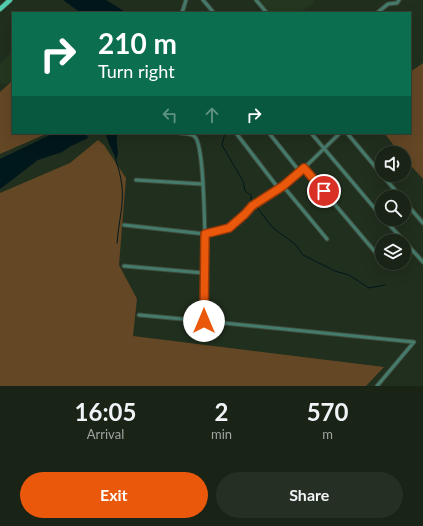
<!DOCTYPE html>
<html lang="en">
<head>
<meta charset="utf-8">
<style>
  :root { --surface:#192316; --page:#262f23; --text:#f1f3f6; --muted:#9fa4a1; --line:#374035; --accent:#ea580c }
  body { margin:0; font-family:Lato,sans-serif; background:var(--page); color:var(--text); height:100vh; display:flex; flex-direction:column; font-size:15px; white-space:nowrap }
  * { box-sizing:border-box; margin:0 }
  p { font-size:13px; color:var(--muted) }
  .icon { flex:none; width:22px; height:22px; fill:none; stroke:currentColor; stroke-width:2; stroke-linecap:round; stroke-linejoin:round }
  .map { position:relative; height:386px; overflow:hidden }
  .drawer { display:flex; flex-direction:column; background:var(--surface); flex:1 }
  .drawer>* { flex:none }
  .top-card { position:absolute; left:12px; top:12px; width:399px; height:122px; border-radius:0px; box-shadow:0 4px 16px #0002,0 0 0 1px var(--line); background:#0b6e4f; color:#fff; overflow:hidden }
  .controls { position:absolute; left:375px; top:146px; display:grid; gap:8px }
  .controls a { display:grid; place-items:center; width:36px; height:36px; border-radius:50%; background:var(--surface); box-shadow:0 4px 16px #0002,0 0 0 1px var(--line); font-size:20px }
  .pin { position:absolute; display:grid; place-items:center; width:34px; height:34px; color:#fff; margin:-17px; border:2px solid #fff; border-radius:50%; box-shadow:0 1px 4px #0007 }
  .me { position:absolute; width:44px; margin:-22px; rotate:0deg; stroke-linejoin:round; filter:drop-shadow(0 0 3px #0008) }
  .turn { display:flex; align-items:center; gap:14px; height:84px; padding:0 20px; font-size:18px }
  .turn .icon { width:52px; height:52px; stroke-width:2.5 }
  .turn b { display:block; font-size:28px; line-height:34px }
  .lanes { display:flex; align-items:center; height:38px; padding:0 20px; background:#0003; justify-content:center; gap:20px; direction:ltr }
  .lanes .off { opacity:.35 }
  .eta { display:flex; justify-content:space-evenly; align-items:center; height:68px; text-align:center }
  .eta b { font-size:24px; font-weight:700; line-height:28px }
  .primary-button { display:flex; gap:8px; margin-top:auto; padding:8px 20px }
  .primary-button a { flex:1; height:46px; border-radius:24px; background:var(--accent); color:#fff; font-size:16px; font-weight:700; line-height:46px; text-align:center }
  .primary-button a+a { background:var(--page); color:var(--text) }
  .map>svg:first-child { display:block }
  .built { fill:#253720 }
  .green { fill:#644725 }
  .water { fill:#00171b }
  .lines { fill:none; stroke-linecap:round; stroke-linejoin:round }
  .stream { stroke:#00171b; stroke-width:1 }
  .minor-casing { stroke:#3f4c3c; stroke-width:5 }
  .primary-casing { stroke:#3f4c3c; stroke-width:6 }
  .minor { stroke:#457b6c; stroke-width:3 }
  .primary { stroke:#51ccad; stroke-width:4.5 }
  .route-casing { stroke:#983908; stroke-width:10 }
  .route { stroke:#ea580c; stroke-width:7 }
</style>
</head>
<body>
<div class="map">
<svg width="423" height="386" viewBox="0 0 423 386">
  <rect width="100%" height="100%" fill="#212f1e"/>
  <path class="built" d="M259,0h54l1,3 -14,10h-30z
    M13,51v27l-7,7 -6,-2v-19z"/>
  <path class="green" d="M423,63v116l-19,-21v-5h-4l-16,-20h26v-61z
    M13,80v53h35l-48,21v-62z
    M98,140l6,5 22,33 -7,87 18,34 -4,37 251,31 -18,19h-366v-193l70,-30z"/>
  <path class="water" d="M63,0h43l21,13h-46z
    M54,133h32l2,5 -17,8 -9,6 -24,8 -38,29v-30z
    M106,133h12c-4,10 3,16 -2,28 -2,-10 -9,-18 -10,-28z"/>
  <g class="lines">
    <path class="stream" d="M225,133l-3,12 21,36 2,10 6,4v8l2,1
      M116,161c12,34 4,48 1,82
      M256,206l16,21 23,17 8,11 32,16 14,4 20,13 16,-3"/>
    <g class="minor-casing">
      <path id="minor" d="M203,0l11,13
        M256,0l11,13
        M182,13l4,-13
        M377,13l11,-9 9,-1 2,-3
        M236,133l43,56
        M269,133l31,39
        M311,133l71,84
        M340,133l-40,39 -17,14 -31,20 -7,8 -16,14 -24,6 -1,87 210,21 -37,44
        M347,133l35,42
        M304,168l78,92
        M382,175l19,22
        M136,180l66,4
        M283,186l44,53
        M404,201l19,22
        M384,219l20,22
        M124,225l81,9c-1,-17 -1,-88 -10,-97 -3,-4 -10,-3 -15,-4
        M404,241l19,21
        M385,263l1,2
        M124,266l80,7
        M139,315l65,6"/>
    </g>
    <g class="primary-casing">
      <path id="primary" d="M0,9l10,-9"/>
    </g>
    <use href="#minor" class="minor"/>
    <use href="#primary" class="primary"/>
  </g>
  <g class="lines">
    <g class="route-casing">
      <path id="route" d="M204,321l1,-87 24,-6 16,-14 7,-8 31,-20 21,-18 20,23"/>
    </g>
    <use href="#route" class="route"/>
  </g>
</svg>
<div class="controls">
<a><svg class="icon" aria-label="sound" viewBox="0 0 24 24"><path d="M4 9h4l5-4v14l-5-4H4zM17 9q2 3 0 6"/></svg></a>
<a><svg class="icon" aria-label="search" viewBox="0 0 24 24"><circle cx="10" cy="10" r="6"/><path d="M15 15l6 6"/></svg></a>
<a><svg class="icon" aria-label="layers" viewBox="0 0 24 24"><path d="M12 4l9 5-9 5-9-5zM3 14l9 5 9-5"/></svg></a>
</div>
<div class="pin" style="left:324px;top:191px;background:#d93025"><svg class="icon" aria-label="arrive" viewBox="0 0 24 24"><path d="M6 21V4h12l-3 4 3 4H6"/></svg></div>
<svg class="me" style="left:204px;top:321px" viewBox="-20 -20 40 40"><circle r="19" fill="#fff"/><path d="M0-13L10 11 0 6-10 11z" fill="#ea580c"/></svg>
<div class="top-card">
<div class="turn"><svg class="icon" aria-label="right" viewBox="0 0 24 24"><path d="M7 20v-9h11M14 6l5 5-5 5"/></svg><div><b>210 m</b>Turn right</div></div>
<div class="lanes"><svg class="icon off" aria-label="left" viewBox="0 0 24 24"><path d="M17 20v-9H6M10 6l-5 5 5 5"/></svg><svg class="icon off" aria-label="ahead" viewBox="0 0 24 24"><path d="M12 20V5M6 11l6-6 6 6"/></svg><svg class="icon" aria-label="right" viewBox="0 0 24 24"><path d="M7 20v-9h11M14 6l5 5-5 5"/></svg></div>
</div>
</div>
<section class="drawer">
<div class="eta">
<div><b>16:05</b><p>Arrival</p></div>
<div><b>2</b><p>min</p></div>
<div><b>570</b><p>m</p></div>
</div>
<div class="primary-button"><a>Exit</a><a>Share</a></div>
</section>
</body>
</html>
